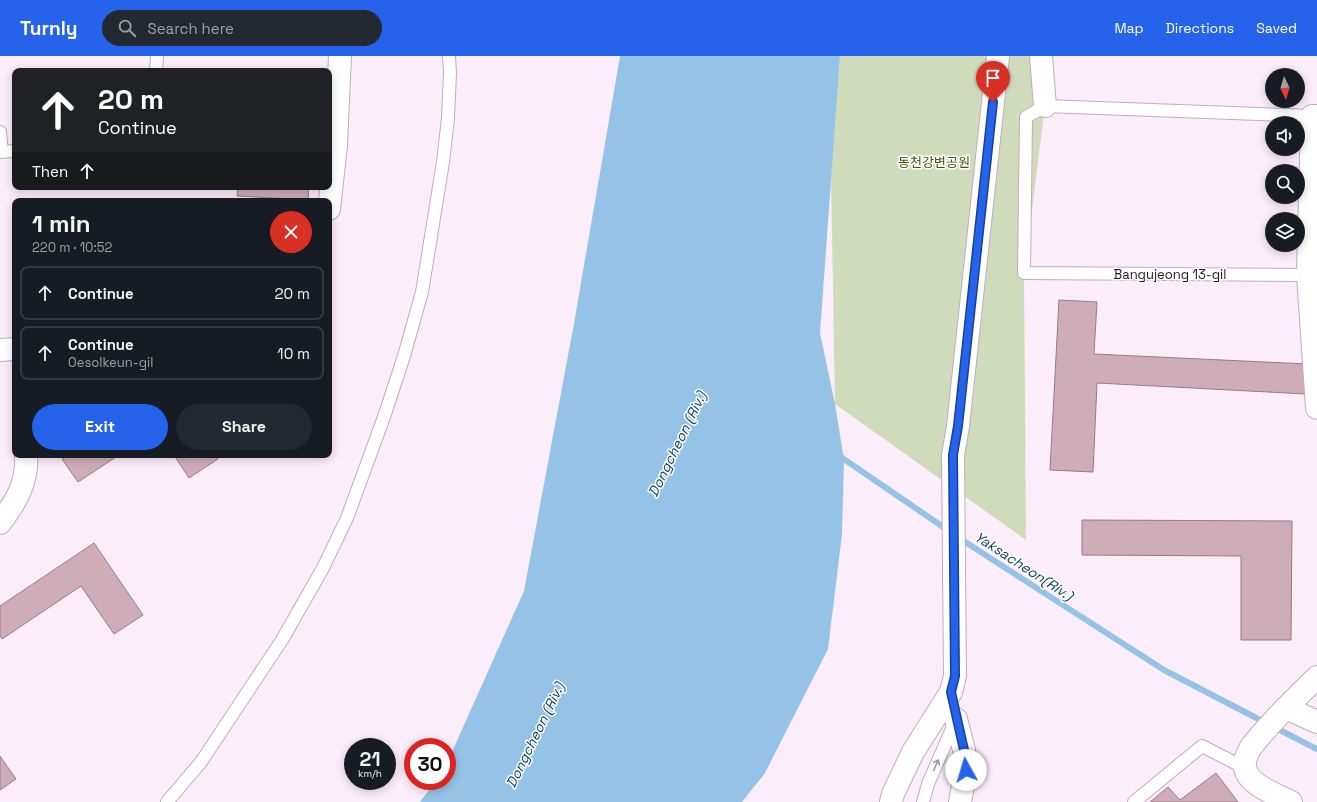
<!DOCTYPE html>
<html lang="en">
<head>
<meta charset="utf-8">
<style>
  :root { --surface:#171b24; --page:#242831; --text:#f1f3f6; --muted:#9ea1a6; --line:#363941; --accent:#2563eb }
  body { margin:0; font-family:"Space Grotesk","Noto Sans KR",sans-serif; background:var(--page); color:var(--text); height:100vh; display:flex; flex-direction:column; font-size:15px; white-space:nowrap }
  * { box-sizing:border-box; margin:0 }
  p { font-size:13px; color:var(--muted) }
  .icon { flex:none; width:22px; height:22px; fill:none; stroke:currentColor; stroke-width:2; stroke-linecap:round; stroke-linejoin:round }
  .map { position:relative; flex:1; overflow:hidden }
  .details { position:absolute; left:12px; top:142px; width:320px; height:260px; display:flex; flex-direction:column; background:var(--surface); border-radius:8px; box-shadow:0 2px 10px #0003 }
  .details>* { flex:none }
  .hud { position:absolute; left:12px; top:12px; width:320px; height:122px; border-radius:8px; box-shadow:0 2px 10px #0003; background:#202124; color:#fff; overflow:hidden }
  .needle { width:26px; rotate:175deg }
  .controls { position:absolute; left:1265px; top:12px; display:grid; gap:8px }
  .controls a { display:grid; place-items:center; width:40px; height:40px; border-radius:50%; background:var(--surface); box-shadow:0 2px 10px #0003; font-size:20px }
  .speed { position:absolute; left:344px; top:682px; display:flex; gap:8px; font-size:20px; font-weight:700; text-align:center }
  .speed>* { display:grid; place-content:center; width:52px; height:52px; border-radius:50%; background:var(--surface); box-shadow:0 2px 10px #0003; line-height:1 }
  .speed small { font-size:10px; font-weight:400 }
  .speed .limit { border:6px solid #d22; background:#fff; color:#111 }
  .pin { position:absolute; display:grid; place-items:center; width:34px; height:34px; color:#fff; margin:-41px -17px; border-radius:50% 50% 50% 0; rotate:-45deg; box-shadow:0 0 4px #0007 }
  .pin .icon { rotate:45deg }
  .me { position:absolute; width:44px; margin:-22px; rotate:354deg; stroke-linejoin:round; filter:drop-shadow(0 0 3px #0008) }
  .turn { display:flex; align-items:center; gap:14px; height:84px; padding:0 20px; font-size:18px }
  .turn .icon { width:52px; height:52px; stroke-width:2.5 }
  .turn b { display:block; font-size:28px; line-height:34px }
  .then { display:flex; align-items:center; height:38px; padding:0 20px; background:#0003; gap:8px; font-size:15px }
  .round { display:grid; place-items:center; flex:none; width:42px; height:42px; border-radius:21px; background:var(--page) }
  .summary { display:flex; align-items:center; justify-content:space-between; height:68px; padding:0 20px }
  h1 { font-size:24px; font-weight:700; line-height:30px }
  .action { display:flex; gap:8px; margin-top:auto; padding:8px 20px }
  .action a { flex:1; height:46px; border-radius:24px; background:var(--accent); color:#fff; font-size:16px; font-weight:700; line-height:46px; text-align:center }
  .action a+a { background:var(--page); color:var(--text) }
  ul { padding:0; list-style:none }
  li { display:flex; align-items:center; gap:12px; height:54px; margin:0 8px 6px; padding:0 12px; border:2px solid var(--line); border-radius:8px }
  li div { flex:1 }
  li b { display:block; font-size:15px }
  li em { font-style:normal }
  header { display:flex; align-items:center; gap:24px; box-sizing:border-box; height:56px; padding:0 20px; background:var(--accent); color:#fff }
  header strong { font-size:19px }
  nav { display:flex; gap:22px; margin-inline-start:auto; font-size:14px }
  .search { width:280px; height:36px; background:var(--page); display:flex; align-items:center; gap:10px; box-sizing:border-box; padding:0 14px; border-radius:22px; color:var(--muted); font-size:15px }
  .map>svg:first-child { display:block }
  .green { fill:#d0dbbb }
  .water { fill:#95c3e7 }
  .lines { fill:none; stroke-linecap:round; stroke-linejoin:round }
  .stream { stroke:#95c3e7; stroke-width:6 }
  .building { fill:#cfadb8; stroke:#997a84 }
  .service-casing { stroke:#c3aac1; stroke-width:14 }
  .minor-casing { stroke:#c3aac1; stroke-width:24 }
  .tertiary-casing { stroke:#c3aac1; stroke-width:24 }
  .service { stroke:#fff; stroke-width:12 }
  .minor { stroke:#fff; stroke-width:22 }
  .tertiary { stroke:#fff; stroke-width:22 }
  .oneway { stroke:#9a969a }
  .route-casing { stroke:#184099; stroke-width:10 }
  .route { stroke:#2563eb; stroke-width:7 }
  .labels { text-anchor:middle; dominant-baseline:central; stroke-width:3; stroke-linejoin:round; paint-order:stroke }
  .park-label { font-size:13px; fill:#445705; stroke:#fff }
  .street-label { font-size:13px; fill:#1f161e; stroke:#fff }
  .water-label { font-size:14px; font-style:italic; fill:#003a5d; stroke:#fff }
</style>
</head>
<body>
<header>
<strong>Turnly</strong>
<div class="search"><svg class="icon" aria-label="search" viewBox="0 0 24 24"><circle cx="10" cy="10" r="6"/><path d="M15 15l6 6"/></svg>Search here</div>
<nav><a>Map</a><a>Directions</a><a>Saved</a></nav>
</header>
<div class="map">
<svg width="1317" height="746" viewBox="0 0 1317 746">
  <rect width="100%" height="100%" fill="#fcedfb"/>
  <path class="green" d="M840,0h204l1,50 -21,167 2,267 -191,-136 -4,-229z"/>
  <path class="water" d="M620,0h220l-20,277 15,71 9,56 -2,74 -14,115 -63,124 -23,29h-322l16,-21h11v-18l77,-172 51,-273z"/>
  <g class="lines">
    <path class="stream" d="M838,399l111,76
      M959,482l205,132 102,53
      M1274,671l43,22"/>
  </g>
  <path class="building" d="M238,131h71l-1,13 -71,-4z
    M1059,244l38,2 -3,52 213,10 -1,30 -209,-11 -4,89 -43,-2z
    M68,399h51l-41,27 -16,-23z
    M174,399h42l2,4 -29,19z
    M1082,464l210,1 -1,119h-50v-84l-159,-1z
    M94,487l49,72 -29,19 -33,-48 -79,53 -2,-4v-29z
    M0,700l16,23 -16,11z
    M1216,717l22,29h-88l18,-15 12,13z"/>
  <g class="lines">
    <g class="service-casing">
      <path id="service" d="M156,15l1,-15
        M1312,60l-267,-10 -19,11 -2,156 290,2
        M0,76l2,20
        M0,96l15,-1
        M167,746l34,-40 81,-122 41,-72 24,-50 37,-101 20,-61 18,-64 21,-130 5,-44 2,-45 -1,-17
        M923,746l5,-18 27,-62
        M1134,746l68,-56 43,22"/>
    </g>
    <g class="minor-casing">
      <path id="minor" d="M1041,0l4,50
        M1317,60h-5l-4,159 9,133
        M329,153l7,-64 4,-89
        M0,467c16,-21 28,-41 26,-68
        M1286,652l31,14
        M956,663l8,31 2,19 -6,33
        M1291,746c-14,-7 -43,-17 -46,-34 -1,-7 3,-16 6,-21 19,-25 44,-48 66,-70"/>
    </g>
    <g class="tertiary-casing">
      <path id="tertiary" d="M0,294l15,-1
        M891,746l2,-8 20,-42 38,-60 4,-16 -2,-221 5,-29 40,-370"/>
    </g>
    <use href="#service" class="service"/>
    <use href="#minor" class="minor"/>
    <use href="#tertiary" class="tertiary"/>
  </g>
  <defs><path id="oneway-shaft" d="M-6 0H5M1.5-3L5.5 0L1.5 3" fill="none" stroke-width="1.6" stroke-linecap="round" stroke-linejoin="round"/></defs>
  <use class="oneway" href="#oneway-shaft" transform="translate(936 709) rotate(-66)"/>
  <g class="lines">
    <g class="route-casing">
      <path id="route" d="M966,714l-2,-20 -13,-58 4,-16 -2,-221 5,-29 35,-324"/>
    </g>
    <use href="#route" class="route"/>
  </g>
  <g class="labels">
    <g class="park-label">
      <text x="934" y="106">동천강변공원</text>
    </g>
    <g class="street-label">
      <text x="1170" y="218">Bangujeong 13-gil</text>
    </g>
    <g class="water-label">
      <text transform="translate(677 388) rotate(-64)">Dongcheon (Riv.)</text>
      <text transform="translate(1024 510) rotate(33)">Yaksacheon(Riv.)</text>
      <text transform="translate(535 679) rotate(-64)">Dongcheon (Riv.)</text>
    </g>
  </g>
</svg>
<div class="controls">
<a><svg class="needle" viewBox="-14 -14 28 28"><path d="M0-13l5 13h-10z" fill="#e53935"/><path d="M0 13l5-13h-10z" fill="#9ea1a6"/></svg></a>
<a><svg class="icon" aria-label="sound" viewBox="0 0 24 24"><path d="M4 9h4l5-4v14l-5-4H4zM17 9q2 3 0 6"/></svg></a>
<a><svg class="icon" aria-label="search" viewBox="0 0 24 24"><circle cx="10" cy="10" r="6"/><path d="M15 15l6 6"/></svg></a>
<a><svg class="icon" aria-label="layers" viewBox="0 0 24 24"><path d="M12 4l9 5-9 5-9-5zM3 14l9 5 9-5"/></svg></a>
</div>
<div class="speed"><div>21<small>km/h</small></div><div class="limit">30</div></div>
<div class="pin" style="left:993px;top:46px;background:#d93025"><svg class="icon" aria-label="arrive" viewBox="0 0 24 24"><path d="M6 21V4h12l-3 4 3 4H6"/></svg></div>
<svg class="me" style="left:966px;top:714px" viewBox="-20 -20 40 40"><circle r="19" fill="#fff"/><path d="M0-13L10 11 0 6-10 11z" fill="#2563eb"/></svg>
<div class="hud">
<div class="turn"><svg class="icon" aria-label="ahead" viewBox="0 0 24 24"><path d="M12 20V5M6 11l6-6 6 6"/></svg><div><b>20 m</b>Continue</div></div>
<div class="then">Then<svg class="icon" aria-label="ahead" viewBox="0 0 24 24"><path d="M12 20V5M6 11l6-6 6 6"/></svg></div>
</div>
<section class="details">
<div class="summary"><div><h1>1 min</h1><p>220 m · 10:52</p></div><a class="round" style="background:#d93025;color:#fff"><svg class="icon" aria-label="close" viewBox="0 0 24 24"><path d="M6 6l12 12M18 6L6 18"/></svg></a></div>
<ul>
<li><svg class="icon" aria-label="ahead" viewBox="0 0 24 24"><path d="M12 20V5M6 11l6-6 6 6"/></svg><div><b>Continue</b></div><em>20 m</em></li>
<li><svg class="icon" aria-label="ahead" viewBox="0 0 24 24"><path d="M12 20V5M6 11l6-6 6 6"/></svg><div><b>Continue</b><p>Oesolkeun-gil</p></div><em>10 m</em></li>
</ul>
<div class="action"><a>Exit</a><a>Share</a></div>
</section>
</div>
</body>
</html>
